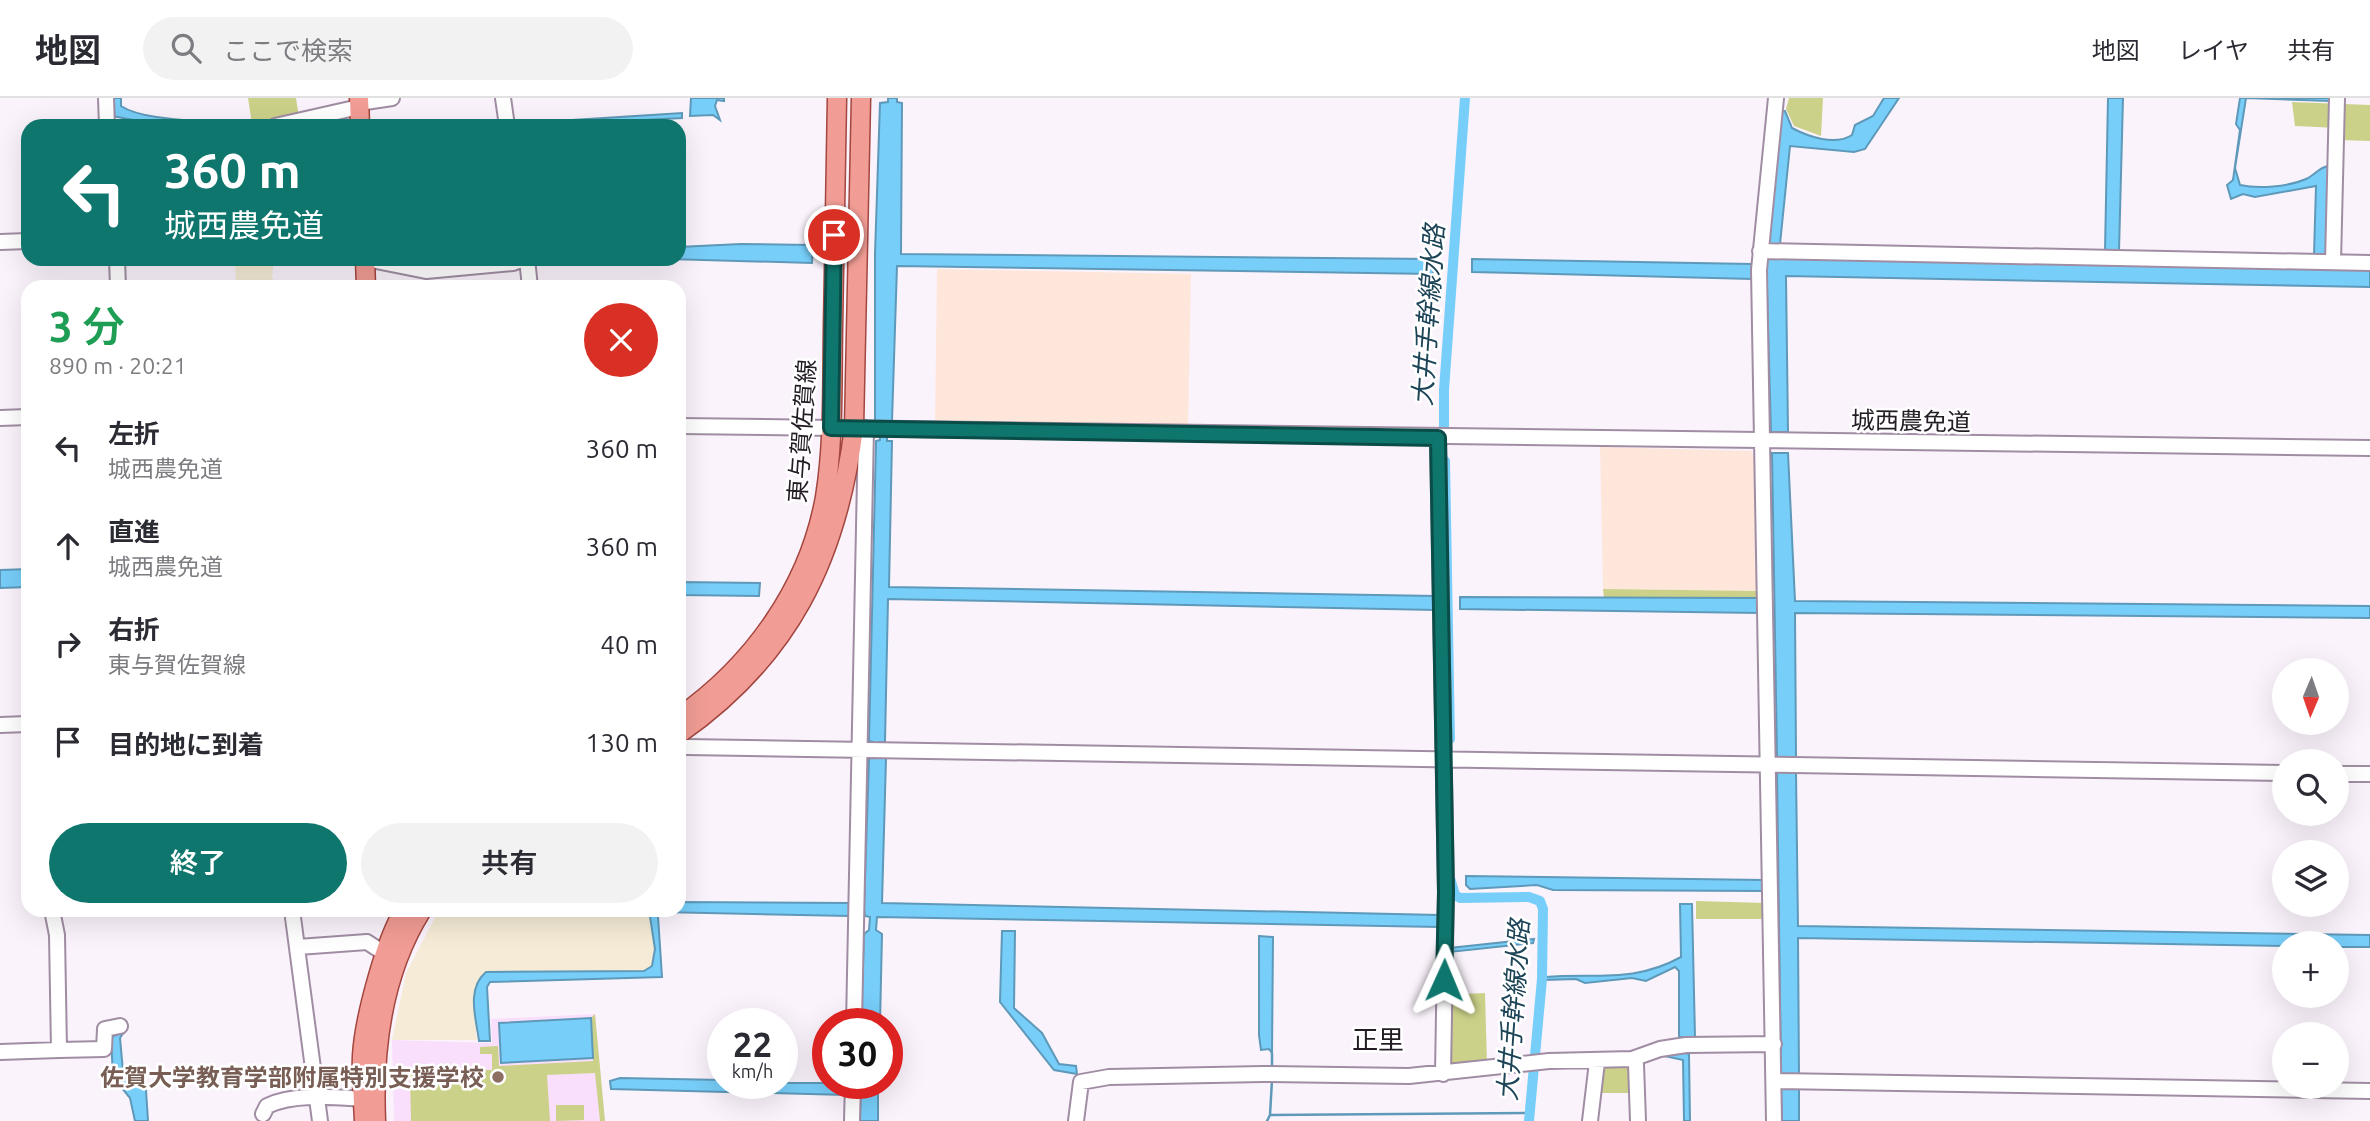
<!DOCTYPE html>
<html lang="ja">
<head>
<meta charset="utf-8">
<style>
  :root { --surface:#fff; --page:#f2f2f3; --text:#2b2b33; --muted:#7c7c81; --line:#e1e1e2; --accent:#0f766e }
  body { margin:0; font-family:Ubuntu,"Noto Sans JP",sans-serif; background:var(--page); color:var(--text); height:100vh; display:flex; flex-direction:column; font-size:26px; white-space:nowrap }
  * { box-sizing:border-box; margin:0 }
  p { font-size:23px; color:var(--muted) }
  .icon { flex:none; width:38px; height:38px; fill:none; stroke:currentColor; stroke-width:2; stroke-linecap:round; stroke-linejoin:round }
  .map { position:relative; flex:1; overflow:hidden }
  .panel { position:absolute; left:21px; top:182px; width:665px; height:637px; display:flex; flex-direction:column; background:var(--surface); border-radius:21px; box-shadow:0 7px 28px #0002 }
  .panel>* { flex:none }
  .guide { position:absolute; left:21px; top:21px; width:665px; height:147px; border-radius:21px; box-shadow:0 7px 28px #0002; background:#0f766e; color:#fff; overflow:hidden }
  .needle { width:46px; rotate:182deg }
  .controls { position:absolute; left:2272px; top:560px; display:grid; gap:14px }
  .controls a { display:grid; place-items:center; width:77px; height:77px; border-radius:50%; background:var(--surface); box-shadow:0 7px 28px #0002; font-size:35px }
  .speed { position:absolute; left:707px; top:910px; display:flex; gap:14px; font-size:35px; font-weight:700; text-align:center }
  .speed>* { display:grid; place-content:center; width:91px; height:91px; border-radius:50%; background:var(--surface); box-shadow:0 7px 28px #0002; line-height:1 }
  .speed small { font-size:18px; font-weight:400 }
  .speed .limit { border:10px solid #d22; background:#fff; color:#111 }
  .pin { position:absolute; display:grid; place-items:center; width:60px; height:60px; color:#fff; margin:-30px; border:4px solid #fff; border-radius:50%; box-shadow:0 2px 7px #0007 }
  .me { position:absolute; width:77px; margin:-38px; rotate:1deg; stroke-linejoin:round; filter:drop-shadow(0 0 5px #0008) }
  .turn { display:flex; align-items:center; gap:24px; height:147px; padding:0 28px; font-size:32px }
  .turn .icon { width:91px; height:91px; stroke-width:2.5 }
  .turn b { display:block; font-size:49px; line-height:60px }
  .round { display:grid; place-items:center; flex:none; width:74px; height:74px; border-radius:37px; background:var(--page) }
  .headline { display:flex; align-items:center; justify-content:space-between; height:119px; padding:0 28px }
  h1 { font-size:42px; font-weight:600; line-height:52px; color:#1e9e55 }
  .action { display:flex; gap:14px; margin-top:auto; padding:14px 28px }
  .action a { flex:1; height:80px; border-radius:42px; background:var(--accent); color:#fff; font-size:28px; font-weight:600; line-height:80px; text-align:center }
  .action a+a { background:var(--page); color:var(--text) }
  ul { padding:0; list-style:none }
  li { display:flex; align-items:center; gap:21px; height:98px; padding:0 28px }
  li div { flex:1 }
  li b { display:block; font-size:26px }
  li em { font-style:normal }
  header { display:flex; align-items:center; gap:42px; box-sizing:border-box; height:98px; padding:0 35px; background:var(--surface); border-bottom:2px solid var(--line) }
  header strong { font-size:33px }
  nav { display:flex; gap:38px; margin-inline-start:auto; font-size:24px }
  .search { width:490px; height:63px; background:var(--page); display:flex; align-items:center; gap:18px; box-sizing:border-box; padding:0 24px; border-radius:38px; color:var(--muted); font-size:26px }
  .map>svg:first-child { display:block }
  .commercial { fill:#f5ebd6 }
  .industrial { fill:#fee6db }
  .built { fill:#f9dffc }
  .green { fill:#ccd189 }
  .water { fill:#77cef9; stroke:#5e99b9; stroke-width:2 }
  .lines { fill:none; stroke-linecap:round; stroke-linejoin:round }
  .stream { stroke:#5e99b9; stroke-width:2.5 }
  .canal { stroke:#77cef9; stroke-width:10 }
  .minor-casing { stroke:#a08da3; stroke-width:18 }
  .major-casing { stroke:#a3463f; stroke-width:21 }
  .minor { stroke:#fff; stroke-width:14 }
  .major { stroke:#f19d95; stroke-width:18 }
  .route-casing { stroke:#0a4d48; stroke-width:18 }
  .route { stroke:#0f766e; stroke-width:12 }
  .education-dot { fill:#8d6e63; stroke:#fff; stroke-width:2.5 }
  .labels { text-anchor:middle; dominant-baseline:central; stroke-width:5; stroke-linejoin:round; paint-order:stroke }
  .street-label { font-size:24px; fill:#231c24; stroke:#fff }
  .education-label { font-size:24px; font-weight:bold; fill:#785e54; stroke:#fff; text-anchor:end }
  .water-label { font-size:26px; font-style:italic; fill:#1e4457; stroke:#fff }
  .neighbourhood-label { font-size:26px; fill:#231c24; stroke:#fff }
</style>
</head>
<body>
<header>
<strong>地図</strong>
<div class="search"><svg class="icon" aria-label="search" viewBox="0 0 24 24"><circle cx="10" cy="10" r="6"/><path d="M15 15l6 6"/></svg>ここで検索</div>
<nav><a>地図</a><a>レイヤ</a><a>共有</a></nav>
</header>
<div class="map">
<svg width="2370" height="1023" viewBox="0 0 2370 1023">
  <rect width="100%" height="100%" fill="#fbf3fc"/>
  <path class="commercial" d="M235,161h39l-2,18 3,6 -3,4h-36z
    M439,812h210l6,39 -3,17 -8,5 -158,1 -13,26 4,42h-85l14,-67z"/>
  <path class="industrial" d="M937,171l254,5 -3,155 -253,-5z
    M1600,349l152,4 7,37 1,103 -157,-2z"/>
  <path class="built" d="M595,916l10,107h-211l-2,-81 100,3 -1,-24z"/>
  <path class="green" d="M248,0h48l3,19 -47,7z
    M1789,0h34l-2,38 -27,-10 -8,-17z
    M2292,4l78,3v36l-31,-1 -1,-12 -43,-2z
    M1603,491l157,2 -1,7h-155z
    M1696,803l70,2v16h-70z
    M1485,895l2,71 -42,6 1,-75z
    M595,916l10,107h-5l-5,-48 -48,2 3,46h-139l-1,-46 7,-6 75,1v-16h-12v-7l18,-1 1,20 94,-5 -2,-43z
    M1629,966l4,5 1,24h-35l4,-26z
    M556,1007h28v15l-28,1z"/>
  <path class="water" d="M113,0h8v8c27,18 104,13 112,20h-69l-52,-10z
    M691,0h33v3l-7,-1 -2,6 5,14 -7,-5 -23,1z
    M888,0h9v4l5,1 -1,151 533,5 -1,15 -536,-8 -5,155 -5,1v19h5l-3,146 547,9v14l-548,-11 -3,143h-5v16h6l-4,145 557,12v12l-562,-10 -1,13 6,4 -2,90h-19l3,-90 5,-4 1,-13 -5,-1 -1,-7 5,-150 4,-2v-15l-4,-1 7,-300 4,-1v-18l-5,-1v-167l5,-151 8,-1z
    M1884,0h15l-34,51 -11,3 -64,-6 -10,98h-14l14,-113 -1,-18 6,-2 7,17c17,9 43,18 60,7l3,-10 18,-9z
    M2108,0h15l-4,153h-14z
    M2240,0h89v3l-83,-3 -11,70 5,17c18,4 48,2 66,-6 9,-4 14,-13 24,-13l-2,89h-14l2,-69 -61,11 -12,-3 -12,5 -4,-14 6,-5 7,-50 -4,-6z
    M682,15v5l-157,8v-3z
    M741,146l72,1 -1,18 -144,-4h11v-12z
    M1766,159l604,12v18l-584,-11 2,156h-17z
    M1472,161l280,5v15l-280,-7z
    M1772,355h16l7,148 575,5v12l-575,-5 1,144h-19z
    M28,471v18l-28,1v-18z
    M679,484l81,1 -1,13 -80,-1z
    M1460,499l299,1v15l-299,-4z
    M1777,674h19l2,154 572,9v12h-34v-4h-52v3l-486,-8 1,137 -18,-1z
    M1466,778l298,4 1,11 -212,-1 -16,-5 -67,4 -4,-4z
    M679,804l171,1 -1,13 -189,-4 -2,4 4,61 -172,5 -3,5 3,54h-11c-3,-23 -13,-52 7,-69l158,-1 8,-5 3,-17 -6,-39h30z
    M1680,806h12l3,133h-16v-66l-4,-4 -29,14 -14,-3 -47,5 -9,-4 -31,1v-3c51,-4 89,6 136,-20z
    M1002,833h13l-1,77 28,25 17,31 17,2 1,8 -23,-4 -54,-68z
    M1259,838l14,1 -1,116 -3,-4 -8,1 -2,-15z
    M1534,841l-1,4 -83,9v-4z
    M591,920l2,40 -92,5 -2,-40z
    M124,934l-4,6 3,33 23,19 2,31h-13l-5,-23 -17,-21 -2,-40z
    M1681,954l8,2 1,67h-6l-1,-61 -23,-5z
    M620,980l103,2v3h123v12l-235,-6 -1,-8z
    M861,985l17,1v37h-18z
    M1781,990h18v33h-17z"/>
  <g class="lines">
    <path class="stream" d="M1272,955v17
      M1270,1017l2,-35
      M1267,1023l3,-6 260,-2"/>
    <path class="canal" d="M1444,344v-52l21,-292
      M1445,363l5,278
      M1450,780l5,17 5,3 69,-1 11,4 3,8 -1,70 -13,142"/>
    <g class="minor-casing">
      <path id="minor" d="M106,0l1,28
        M503,0l4,28
        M359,5l33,-5
        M275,28l84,-19
        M0,144l28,-1
        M1760,153l610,12
        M117,161l1,28
        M366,161l60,12 87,-8 11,-4
        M527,161l3,28
        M2333,164l4,-164
        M0,320l28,-1
        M679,328l1691,22
        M1438,340l8,454 -3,182
        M0,627l28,-1
        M686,649l1598,26
        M2336,676h34
        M292,812l28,211
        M298,849l69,-5 26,17
        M854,926l12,-596
        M59,952l45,-1 1,-20 15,-3
        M0,954l59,-2 -2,-115 -5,-25
        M1632,961l4,5 2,57
        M1775,983l595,10
        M263,1016l4,-8c26,-13 67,-9 96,-7
        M852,1023l1,-38
        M1076,1023l5,-39 28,-5 154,-3 146,2 140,-15 83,-2 28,-10 26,-4 88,-1
        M1590,1023l7,-59
        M1774,1023l-15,-851 17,-172"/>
    </g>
    <g class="major-casing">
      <path id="major" d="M359,0l1,28
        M365,161l1,28
        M679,619c74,-52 130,-130 146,-220 9,-56 7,-114 8,-170 1,-77 3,-153 4,-229
        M679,636c110,-77 158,-174 175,-306l7,-330
        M364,1023c-1,-22 -3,-44 -2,-65 2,-37 23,-115 42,-146
        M376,1023c-3,-72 7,-149 46,-211"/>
    </g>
    <use href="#minor" class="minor"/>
    <use href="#major" class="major"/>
  </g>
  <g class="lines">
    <g class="route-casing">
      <path id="route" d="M834,137l-3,193 607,10 8,454 -2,88"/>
    </g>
    <use href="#route" class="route"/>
  </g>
  <circle class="education-dot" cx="498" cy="979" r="7"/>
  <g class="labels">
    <g class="street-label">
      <text transform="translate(1911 323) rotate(1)">城西農免道</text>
      <text transform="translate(802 333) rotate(-86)">東与賀佐賀線</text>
    </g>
    <g class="education-label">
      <text x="484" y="979">佐賀大学教育学部附属特別支援学校</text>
    </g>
    <g class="water-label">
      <text transform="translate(1428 217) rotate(-86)">大井手幹線水路</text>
      <text transform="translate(1513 912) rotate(-86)">大井手幹線水路</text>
    </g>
    <g class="neighbourhood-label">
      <text x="1378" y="941">正里</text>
    </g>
  </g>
</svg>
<div class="controls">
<a><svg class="needle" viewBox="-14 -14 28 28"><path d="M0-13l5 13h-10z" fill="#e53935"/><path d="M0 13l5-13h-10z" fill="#7c7c81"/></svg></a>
<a><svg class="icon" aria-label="search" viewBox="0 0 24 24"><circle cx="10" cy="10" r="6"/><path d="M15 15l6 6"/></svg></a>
<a><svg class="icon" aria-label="layers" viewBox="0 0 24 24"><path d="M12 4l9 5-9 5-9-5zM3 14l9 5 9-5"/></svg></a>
<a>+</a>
<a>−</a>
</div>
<div class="speed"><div>22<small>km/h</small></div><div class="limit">30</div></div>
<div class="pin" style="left:834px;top:137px;background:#d93025"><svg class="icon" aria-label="arrive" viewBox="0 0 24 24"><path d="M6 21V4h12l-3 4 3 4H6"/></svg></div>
<svg class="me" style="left:1444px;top:882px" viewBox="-20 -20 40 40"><path d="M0-17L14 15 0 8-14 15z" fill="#0f766e" stroke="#fff" stroke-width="4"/></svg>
<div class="guide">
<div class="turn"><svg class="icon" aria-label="left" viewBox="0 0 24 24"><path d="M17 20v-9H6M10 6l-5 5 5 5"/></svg><div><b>360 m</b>城西農免道</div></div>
</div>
<section class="panel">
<div class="headline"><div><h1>3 分</h1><p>890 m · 20:21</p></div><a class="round" style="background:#d93025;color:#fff"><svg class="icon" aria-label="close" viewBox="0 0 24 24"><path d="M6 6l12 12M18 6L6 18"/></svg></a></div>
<ul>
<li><svg class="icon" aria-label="left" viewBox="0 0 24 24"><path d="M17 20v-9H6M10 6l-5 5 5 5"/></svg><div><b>左折</b><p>城西農免道</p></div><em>360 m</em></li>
<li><svg class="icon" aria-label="ahead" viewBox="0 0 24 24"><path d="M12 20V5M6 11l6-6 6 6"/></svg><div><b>直進</b><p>城西農免道</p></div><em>360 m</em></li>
<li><svg class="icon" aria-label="right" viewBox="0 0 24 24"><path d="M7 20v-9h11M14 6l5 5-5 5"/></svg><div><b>右折</b><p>東与賀佐賀線</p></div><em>40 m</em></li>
<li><svg class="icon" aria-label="arrive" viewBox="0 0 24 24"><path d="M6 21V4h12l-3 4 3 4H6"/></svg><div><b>目的地に到着</b></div><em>130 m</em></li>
</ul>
<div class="action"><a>終了</a><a>共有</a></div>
</section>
</div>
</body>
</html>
